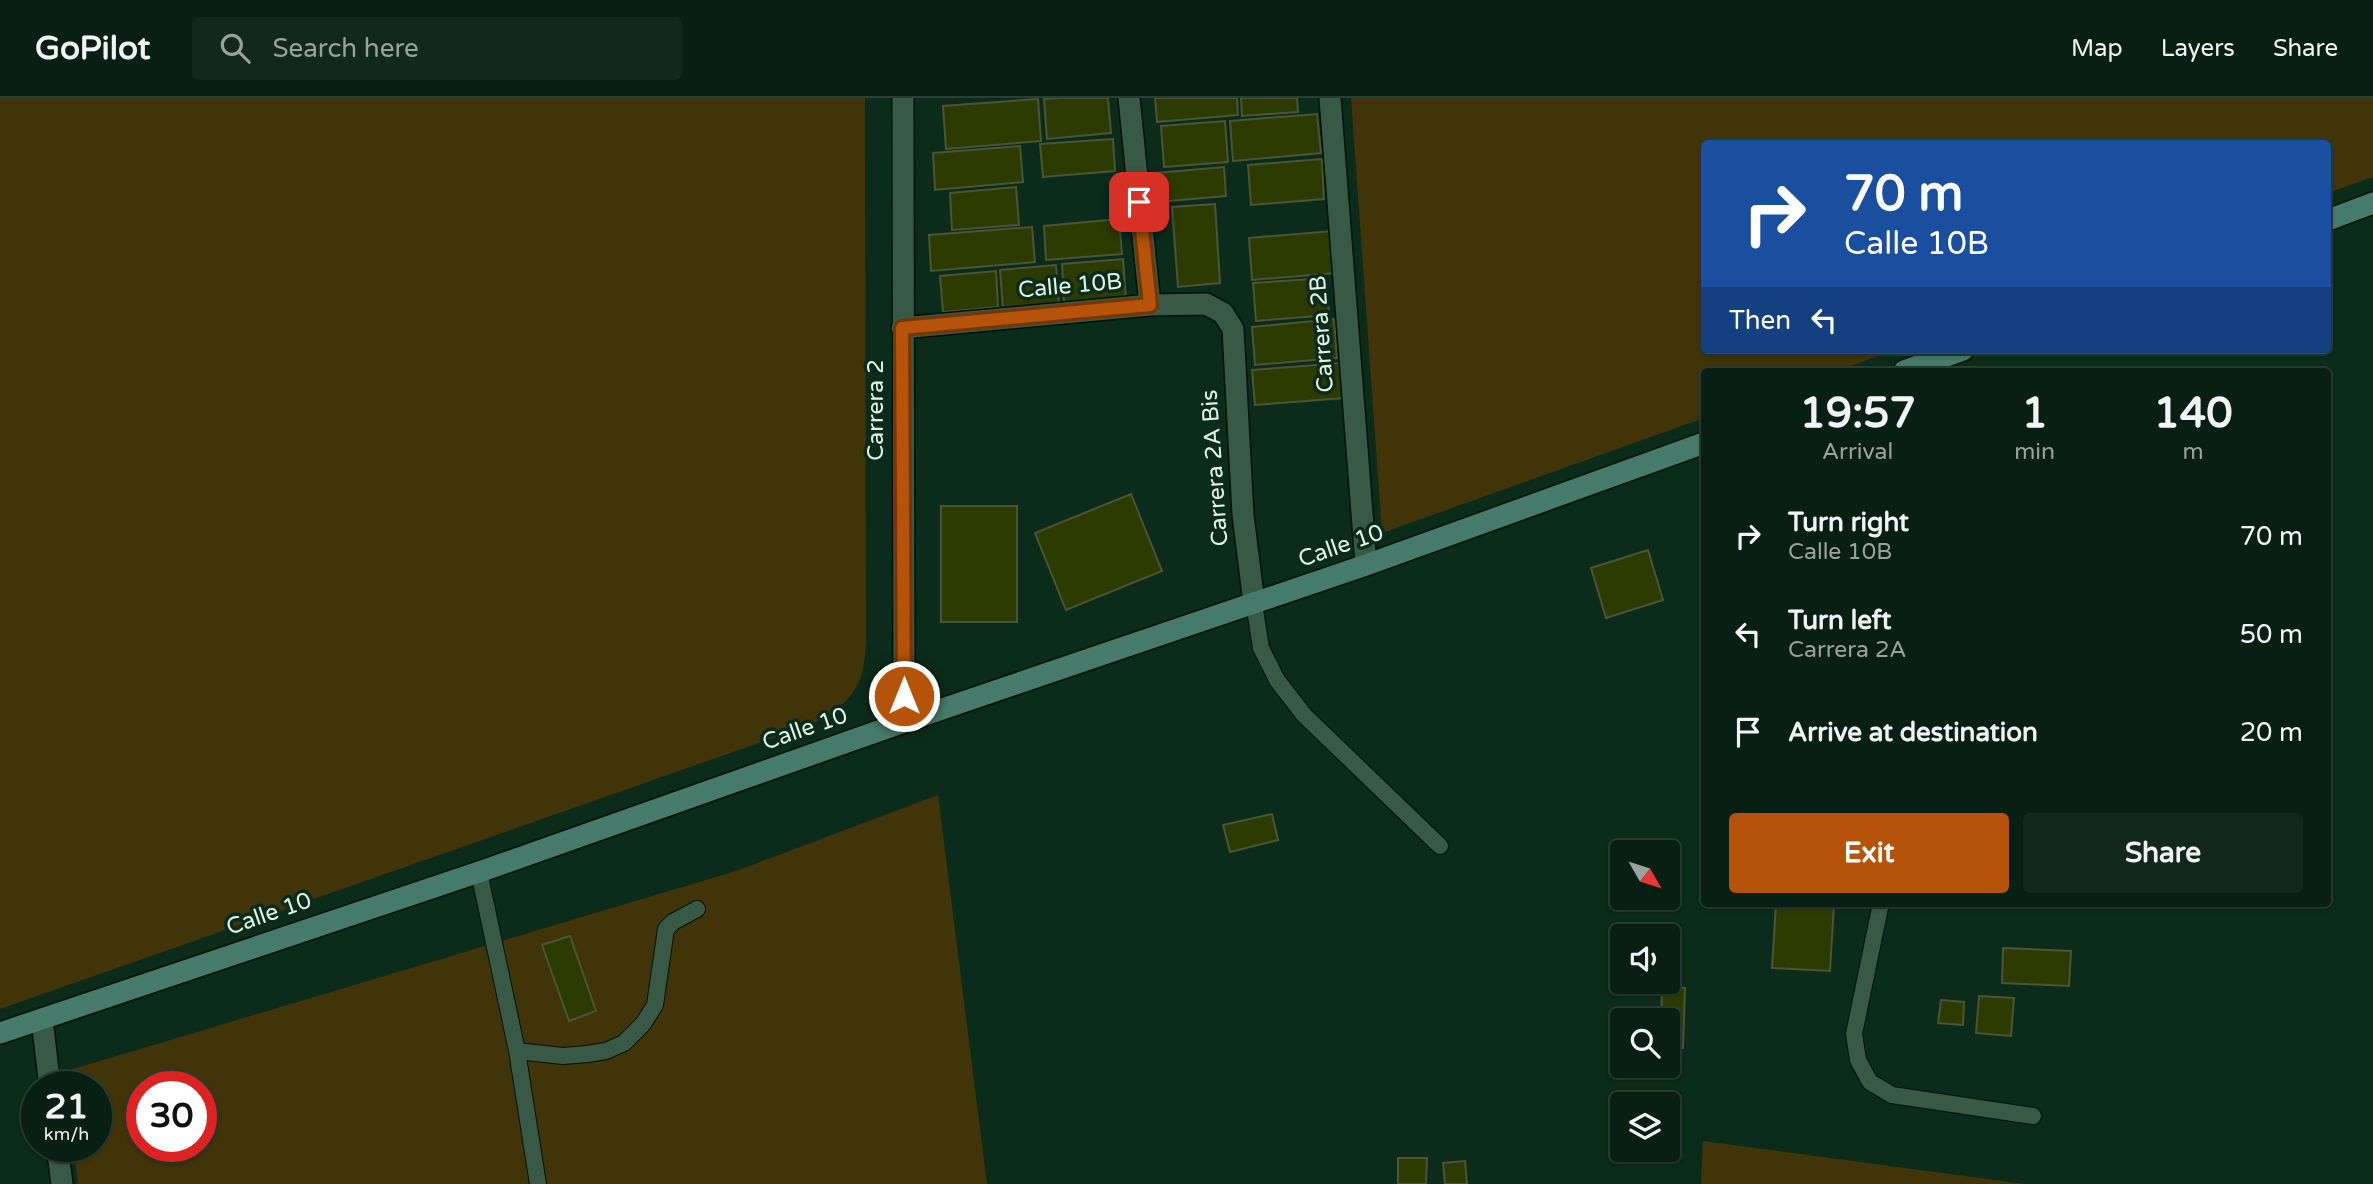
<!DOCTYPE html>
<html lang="en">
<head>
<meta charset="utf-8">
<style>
  :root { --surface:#082014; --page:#11281d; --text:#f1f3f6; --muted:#98a3a0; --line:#293e34; --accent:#b45309 }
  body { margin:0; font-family:"Varela Round",sans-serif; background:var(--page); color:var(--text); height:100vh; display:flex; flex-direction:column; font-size:26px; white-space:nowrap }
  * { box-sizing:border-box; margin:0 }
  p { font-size:23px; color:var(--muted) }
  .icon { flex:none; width:38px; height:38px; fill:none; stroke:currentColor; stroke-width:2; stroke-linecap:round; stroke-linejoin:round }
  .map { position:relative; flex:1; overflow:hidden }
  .side { position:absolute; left:1701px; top:270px; width:630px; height:539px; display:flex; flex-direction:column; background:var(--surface); border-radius:7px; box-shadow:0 2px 5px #0004,0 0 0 2px var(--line) }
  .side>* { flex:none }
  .hud { position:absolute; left:1701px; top:42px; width:630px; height:214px; border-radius:7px; box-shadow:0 2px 5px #0004,0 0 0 2px var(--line); background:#1a4fa0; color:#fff; overflow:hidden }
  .needle { width:46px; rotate:129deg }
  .buttons { position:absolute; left:1610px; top:742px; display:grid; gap:14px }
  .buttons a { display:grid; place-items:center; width:70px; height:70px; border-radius:7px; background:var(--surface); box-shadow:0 2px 5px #0004,0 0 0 2px var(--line); font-size:35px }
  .speed { position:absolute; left:21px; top:973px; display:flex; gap:14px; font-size:35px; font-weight:700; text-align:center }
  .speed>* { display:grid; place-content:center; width:91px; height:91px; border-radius:50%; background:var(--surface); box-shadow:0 2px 5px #0004,0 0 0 2px var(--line); line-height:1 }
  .speed small { font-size:18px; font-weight:400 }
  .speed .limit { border:10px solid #d22; background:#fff; color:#111 }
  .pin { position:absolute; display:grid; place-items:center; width:60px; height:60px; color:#fff; margin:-30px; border-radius:14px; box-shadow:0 4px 10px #0006 }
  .me { position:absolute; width:77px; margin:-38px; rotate:0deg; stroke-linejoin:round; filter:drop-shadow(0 0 5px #0008) }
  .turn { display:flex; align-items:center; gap:24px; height:147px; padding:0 28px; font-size:32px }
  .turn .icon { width:91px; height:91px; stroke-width:2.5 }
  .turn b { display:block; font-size:49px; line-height:60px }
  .then { display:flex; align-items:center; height:66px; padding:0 28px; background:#0003; gap:14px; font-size:26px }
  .eta { display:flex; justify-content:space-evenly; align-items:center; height:119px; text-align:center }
  .eta b { font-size:42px; font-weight:700; line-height:49px }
  .primary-button { display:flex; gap:14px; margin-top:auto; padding:14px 28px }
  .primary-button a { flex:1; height:80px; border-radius:7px; background:var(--accent); color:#fff; font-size:28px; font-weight:700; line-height:80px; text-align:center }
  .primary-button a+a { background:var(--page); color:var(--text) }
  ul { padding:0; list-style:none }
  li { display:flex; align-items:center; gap:21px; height:98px; padding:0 28px }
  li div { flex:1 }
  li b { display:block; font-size:26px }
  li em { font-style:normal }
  header { display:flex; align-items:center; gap:42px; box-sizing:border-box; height:98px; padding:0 35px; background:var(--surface); border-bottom:2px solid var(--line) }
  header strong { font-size:33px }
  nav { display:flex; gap:38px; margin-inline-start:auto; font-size:24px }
  .search { width:490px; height:63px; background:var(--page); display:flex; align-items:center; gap:18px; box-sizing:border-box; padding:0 24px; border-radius:7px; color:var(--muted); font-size:26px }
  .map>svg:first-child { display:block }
  .green { fill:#413409; fill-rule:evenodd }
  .building { fill:#2c3c01; stroke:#4a5537; stroke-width:2 }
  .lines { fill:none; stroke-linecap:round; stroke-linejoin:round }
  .lane-casing { stroke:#001207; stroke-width:18 }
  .street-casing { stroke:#001207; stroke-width:24 }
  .secondary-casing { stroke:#001207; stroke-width:24 }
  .lane { stroke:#385946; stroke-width:16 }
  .street { stroke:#385946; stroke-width:21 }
  .secondary { stroke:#467a6b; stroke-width:21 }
  .route-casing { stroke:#753606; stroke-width:18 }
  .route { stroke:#b45309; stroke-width:12 }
  .labels { text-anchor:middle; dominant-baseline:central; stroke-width:7; stroke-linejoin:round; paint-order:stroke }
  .street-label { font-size:23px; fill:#e1f3e7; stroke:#0b2b1b }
</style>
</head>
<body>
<header>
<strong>GoPilot</strong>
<div class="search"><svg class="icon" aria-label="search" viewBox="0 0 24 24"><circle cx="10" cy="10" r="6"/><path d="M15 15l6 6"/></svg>Search here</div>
<nav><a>Map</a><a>Layers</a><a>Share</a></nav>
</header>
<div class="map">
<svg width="2373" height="1086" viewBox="0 0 2373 1086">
  <rect width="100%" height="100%" fill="#0b2b1b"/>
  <path class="green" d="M0,0h865l1,544c-2,47 -15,61 -56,83l-810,284z
    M1351,0h1022v79l-45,16v-49h-624v206h191l-58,21h-133v47l-322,115z
    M938,697l49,389h-909l-5,-38h23v-59h-31l-2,-15 673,-201zM142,989h59v59h-59z
    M1703,1043l322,43h-324z"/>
  <path class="building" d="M1060,0h48l3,35 -64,6 -3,-40z
    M1155,0h82l1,17 -81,7z
    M1241,0h56l1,14 -56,4z
    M1038,1l3,42 -95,8 -3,-43z
    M1317,16l4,39 -88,8 -3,-40z
    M1225,23l3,41 -64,5 -3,-41z
    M1113,41l2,32 -72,6 -3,-33z
    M1020,48l3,36 -88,8 -2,-37z
    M1322,61l2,40 -73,6 -3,-40z
    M1224,69l2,29 -68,6 -2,-29z
    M1016,89l3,38 -67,5 -2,-37z
    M1215,106l5,79 -42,4 -6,-80z
    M1119,121l3,35 -76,6 -2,-34z
    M1032,129l3,35 -104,9 -2,-36z
    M1333,133l3,42 -84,7 -3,-42z
    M1123,161l3,41 -62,4 -2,-40z
    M1056,167l3,40 -56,5 -3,-40z
    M996,173l2,36 -55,5 -3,-36z
    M1326,180l3,37 -73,6 -3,-38z
    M1334,221l3,39 -82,7 -3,-38z
    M1342,265l3,35 -90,7 -3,-35z
    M1131,396l31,77 -96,39 -31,-77z
    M941,408h76v116h-76z
    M1648,452l15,50 -57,18 -15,-50z
    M1272,716l6,26 -48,12 -7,-27z
    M1776,805h58l-4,68 -58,-3z
    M570,838l26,75 -27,10 -27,-76z
    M2003,850l68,3 -2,35 -67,-3z
    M1662,889l23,1 -2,60 -15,-1v-27h-7z
    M1979,898l35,2 -3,38 -35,-3z
    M1941,902l23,2 -1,23 -25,-2z
    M1398,1060h29l-1,26h-28z
    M1465,1063l2,23h-22l-2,-21z"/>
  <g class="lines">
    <g class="lane-casing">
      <path id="lane" d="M1254,505l7,45 16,32 27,35 136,131
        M479,774l38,179 21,133
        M1881,805l-27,131 4,26 12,22 22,13 141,21
        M517,953l46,5 24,-2 19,-3 18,-8 19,-19 12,-19 11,-76 7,-7 24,-13"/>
    </g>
    <g class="street-casing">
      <path id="street" d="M903,0l1,624
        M1129,0l21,207
        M1330,0l36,467
        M902,230l248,-23 56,-1 17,9 10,16 10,186 11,88
        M42,921l8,68
        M57,1048l5,38"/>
    </g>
    <g class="secondary-casing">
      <path id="secondary" d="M2328,122l45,-17
        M1904,273l59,-21
        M0,935l479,-161 425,-150 462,-157 338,-122"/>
    </g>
    <use href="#lane" class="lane"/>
    <use href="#street" class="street"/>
    <use href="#secondary" class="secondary"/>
  </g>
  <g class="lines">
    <g class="route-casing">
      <path id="route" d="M904,598l-2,-368 248,-23 -11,-103"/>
    </g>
    <use href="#route" class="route"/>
  </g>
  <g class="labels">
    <g class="street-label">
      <text transform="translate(1070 188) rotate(-5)">Calle 10B</text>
      <text transform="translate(1322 236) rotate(-94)">Carrera 2B</text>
      <text transform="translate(876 312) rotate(-90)">Carrera 2</text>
      <text transform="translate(1215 370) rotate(-94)">Carrera 2A Bis</text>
      <text transform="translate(1341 448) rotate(-19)">Calle 10</text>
      <text transform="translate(805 631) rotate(-19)">Calle 10</text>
      <text transform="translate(269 816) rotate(-19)">Calle 10</text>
    </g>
  </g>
</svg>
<div class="buttons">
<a><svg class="needle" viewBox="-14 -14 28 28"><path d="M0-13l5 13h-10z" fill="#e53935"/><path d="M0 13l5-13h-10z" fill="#98a3a0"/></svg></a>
<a><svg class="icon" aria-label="sound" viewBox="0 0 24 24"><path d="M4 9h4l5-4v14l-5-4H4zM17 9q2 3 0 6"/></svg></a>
<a><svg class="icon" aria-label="search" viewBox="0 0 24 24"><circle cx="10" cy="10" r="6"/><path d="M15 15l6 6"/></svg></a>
<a><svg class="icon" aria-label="layers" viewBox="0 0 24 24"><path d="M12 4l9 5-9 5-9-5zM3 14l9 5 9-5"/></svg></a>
</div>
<div class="speed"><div>21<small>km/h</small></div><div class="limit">30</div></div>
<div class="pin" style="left:1139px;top:104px;background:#d93025"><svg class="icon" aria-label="arrive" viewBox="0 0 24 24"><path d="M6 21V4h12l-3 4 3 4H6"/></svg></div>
<svg class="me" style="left:904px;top:598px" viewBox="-20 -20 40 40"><circle r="17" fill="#b45309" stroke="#fff" stroke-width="3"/><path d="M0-11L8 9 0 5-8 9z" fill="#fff"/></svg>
<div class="hud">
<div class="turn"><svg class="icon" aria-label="right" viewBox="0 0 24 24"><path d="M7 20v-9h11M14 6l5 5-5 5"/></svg><div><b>70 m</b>Calle 10B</div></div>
<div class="then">Then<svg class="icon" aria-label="left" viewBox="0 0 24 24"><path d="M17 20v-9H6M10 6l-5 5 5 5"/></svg></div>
</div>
<section class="side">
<div class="eta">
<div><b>19:57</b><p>Arrival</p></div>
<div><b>1</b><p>min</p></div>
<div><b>140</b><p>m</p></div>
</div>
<ul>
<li><svg class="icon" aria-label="right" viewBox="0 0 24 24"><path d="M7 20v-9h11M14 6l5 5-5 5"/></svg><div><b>Turn right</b><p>Calle 10B</p></div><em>70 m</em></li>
<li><svg class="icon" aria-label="left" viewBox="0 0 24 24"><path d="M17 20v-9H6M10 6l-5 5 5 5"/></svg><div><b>Turn left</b><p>Carrera 2A</p></div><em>50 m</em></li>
<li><svg class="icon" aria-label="arrive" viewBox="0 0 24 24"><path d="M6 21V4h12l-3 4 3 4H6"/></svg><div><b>Arrive at destination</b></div><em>20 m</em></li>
</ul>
<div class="primary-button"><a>Exit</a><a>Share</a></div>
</section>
</div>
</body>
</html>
